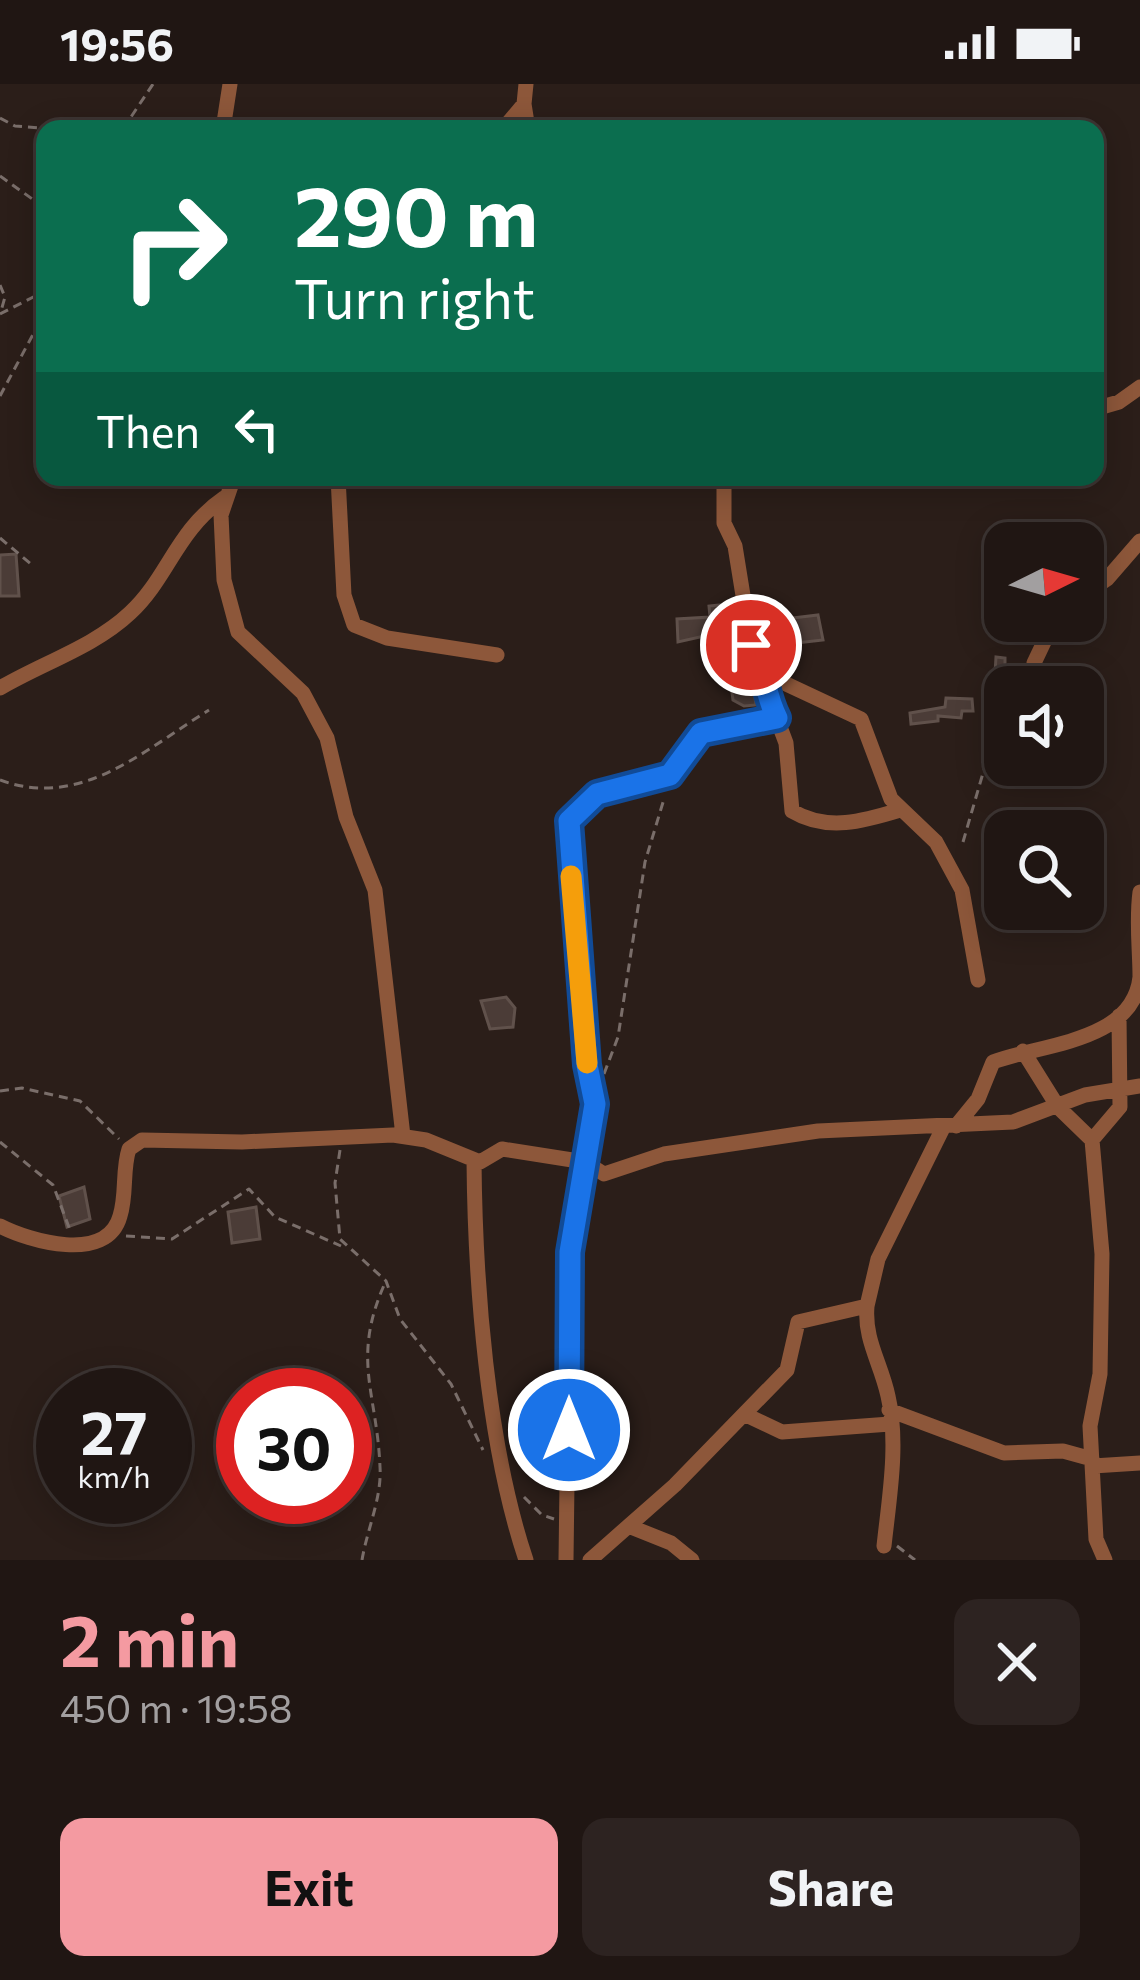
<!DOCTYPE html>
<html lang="en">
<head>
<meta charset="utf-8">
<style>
  :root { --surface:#201613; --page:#2d2321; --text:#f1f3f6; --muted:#a29fa0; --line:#3d3533; --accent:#f49aa1 }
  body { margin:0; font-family:Commissioner,sans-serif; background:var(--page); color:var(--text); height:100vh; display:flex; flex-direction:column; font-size:45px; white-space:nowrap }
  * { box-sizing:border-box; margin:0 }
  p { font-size:39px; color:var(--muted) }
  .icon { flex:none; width:66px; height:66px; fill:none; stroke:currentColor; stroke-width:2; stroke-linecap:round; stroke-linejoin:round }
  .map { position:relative; height:1476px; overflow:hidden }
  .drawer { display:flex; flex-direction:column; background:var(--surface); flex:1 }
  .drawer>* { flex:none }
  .guide { position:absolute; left:36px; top:36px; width:1068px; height:366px; border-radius:24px; box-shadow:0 6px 30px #0003,0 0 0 3px var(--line); background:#0b6e4f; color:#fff; overflow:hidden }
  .needle { width:78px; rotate:85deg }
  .tools { position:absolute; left:984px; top:438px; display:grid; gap:24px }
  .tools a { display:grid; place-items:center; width:120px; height:120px; border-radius:24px; background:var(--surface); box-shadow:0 6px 30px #0003,0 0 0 3px var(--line); font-size:60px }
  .speed { position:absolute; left:36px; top:1284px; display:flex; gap:24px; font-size:60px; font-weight:700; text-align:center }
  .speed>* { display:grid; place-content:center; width:156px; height:156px; border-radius:50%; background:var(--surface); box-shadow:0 6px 30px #0003,0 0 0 3px var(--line); line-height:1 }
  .speed small { font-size:30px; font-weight:400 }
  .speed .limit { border:18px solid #d22; background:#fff; color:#111 }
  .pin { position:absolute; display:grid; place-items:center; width:102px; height:102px; color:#fff; margin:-51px; border:6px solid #fff; border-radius:50%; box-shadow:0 3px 12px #0007 }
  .me { position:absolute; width:132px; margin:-66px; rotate:0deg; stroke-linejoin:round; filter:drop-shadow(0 0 9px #0008) }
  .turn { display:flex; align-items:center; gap:42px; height:252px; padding:0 60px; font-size:54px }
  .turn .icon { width:156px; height:156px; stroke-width:2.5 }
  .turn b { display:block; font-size:84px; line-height:102px }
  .then { display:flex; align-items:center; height:114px; padding:0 60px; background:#0003; gap:24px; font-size:45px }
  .round { display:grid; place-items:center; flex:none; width:126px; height:126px; border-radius:24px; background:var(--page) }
  .overview { display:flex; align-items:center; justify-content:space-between; height:204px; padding:0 60px }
  h1 { font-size:72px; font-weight:700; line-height:90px; color:var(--accent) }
  .action { display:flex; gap:24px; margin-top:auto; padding:24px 60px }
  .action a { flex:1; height:138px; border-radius:24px; background:var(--accent); color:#111; font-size:48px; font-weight:700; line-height:138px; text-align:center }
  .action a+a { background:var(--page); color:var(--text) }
  .status { display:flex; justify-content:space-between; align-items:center; height:84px; padding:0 60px; background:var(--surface); direction:ltr }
  .status svg { height:33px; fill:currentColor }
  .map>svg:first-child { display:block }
  .building { fill:#4b3c37; stroke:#60514b; stroke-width:3 }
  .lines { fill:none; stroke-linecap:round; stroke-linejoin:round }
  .path { stroke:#7a6e6a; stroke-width:3; stroke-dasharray:9 6; stroke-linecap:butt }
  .minor { stroke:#8d573a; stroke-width:15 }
  .route-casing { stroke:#114b97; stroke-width:30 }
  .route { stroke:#1a73e8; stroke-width:21 }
  .slow { stroke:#f59e0b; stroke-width:21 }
</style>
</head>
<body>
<div class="status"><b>19:56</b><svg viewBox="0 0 49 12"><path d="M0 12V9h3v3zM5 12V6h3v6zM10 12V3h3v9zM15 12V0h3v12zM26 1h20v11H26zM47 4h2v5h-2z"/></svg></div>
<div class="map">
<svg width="1140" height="1476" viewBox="0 0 1140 1476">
  <rect width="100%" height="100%" fill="#2b1e19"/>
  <path class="building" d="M16,470l3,42h-19v-41z
    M720,521l2,27 -44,10 -1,-23 33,-2 -1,-11z
    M818,531l5,25 -36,4 -3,-25z
    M996,573l9,1v11l31,6 -1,9 -30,-2v57l-8,1 -5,-18z
    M751,585l5,36 -12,1 -11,-6 -4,-29z
    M946,614l26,1 1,12h-11l-1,7 -23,-2v5l-27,3 -1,-11 35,-6z
    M506,913l9,11 -2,19 -23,2 -9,-28z
    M84,1103l6,32 -23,8 -8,-31z
    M256,1123l4,32 -28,4 -4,-31z"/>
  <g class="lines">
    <path class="path" d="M0,34l15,8 38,3
      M123,45l30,-45
      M0,92l45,32
      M0,201l5,12 -4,14
      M0,230l45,-23
      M0,312l45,-84
      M0,454l31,26
      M0,696c81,30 144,-30 209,-70
      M963,758l29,-100
      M604,990l14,-37 27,-175 19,-63
      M0,1007l22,-3 58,13 39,38
      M0,1058l53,43 17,45
      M340,1066l-5,33 5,56 46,42 14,38 51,65 32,66
      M126,1152l46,3 77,-50 26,28 66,29
      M524,1413l18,18 12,4
      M897,1462l18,14
      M362,1476c5,-30 20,-63 18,-93 -3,-75 -29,-108 5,-184"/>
    <path class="minor" d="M524,20l4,25
      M223,45l7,-45
      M503,45l21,-25 2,-20
      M1095,325l24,-7 21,-15
      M234,393l-13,38 3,65 14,52 65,61 24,45 19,79 29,73 28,246
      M338,393l6,118 10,30 33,13 110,17
      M1083,511l24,-16 33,-38
      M1034,579l20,-42
      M765,590l96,45 30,80 45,43 26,48 16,90
      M0,604c42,-25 94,-41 130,-75 38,-35 46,-82 94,-115
      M777,635l9,24 6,68c35,21 72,10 108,-1
      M1023,967l35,56 34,33 10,114 -2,120 -10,52 6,113 9,21
      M956,1042l22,-27 15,-37c46,-18 140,-19 147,-85 0,-28 -4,-56 0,-85
      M1092,1056l28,-33 -1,-91
      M474,1076c1,123 13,284 52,400
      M0,1142c29,15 107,38 120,-10 7,-22 2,-46 9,-67l13,-9 100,2 151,-7 33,5 54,22 22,-13 83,13 19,12 60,-20 154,-23 195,-9 72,-27 55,-9
      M867,1222c-3,34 14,57 21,90 11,47 1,103 -4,150
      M889,1326l115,43 59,-2 29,8
      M744,1330l38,18 108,-8
      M1093,1382l47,-3
      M631,1443l40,16 21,17
      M566,1476l4,-308 25,-148 -8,-39 -19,-238c21,-45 65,-24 98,-49 14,-11 23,-32 35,-45l76,-14 -11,-22 -1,-29 -14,-23 -16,-99 -11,-23v-46
      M590,1476l85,-75 112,-115 11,-48 69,-16 11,-47 66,-133"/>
  </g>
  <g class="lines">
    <g class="route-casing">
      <path id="route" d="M569,1346l1,-178 25,-148 -8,-39 -18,-244 28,-27 73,-19 31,-42 76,-15c-13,-25 -11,-48 -26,-73"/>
    </g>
    <use href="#route" class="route"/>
    <path class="slow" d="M571,792l16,187"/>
  </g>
</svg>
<div class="tools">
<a><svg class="needle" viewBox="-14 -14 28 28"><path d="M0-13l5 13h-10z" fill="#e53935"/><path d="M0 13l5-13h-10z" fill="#a29fa0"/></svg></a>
<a><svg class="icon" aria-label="sound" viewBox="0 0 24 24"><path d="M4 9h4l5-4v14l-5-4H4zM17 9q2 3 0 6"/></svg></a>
<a><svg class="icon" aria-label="search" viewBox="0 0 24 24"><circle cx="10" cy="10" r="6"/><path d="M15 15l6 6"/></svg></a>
</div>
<div class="speed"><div>27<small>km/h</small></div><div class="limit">30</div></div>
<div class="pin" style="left:751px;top:561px;background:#d93025"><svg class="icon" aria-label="arrive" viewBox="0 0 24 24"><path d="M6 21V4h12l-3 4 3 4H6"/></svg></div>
<svg class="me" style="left:569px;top:1346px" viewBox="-20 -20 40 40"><circle r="17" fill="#1a73e8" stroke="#fff" stroke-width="3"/><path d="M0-11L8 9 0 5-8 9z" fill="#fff"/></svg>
<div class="guide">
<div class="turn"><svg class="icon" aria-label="right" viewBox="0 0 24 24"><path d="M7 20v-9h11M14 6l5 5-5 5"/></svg><div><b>290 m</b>Turn right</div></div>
<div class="then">Then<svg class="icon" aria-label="left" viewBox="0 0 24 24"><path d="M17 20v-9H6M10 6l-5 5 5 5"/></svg></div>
</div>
</div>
<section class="drawer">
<div class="overview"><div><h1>2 min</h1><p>450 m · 19:58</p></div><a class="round"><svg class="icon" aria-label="close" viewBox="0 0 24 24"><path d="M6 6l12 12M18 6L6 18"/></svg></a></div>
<div class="action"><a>Exit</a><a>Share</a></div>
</section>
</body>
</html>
